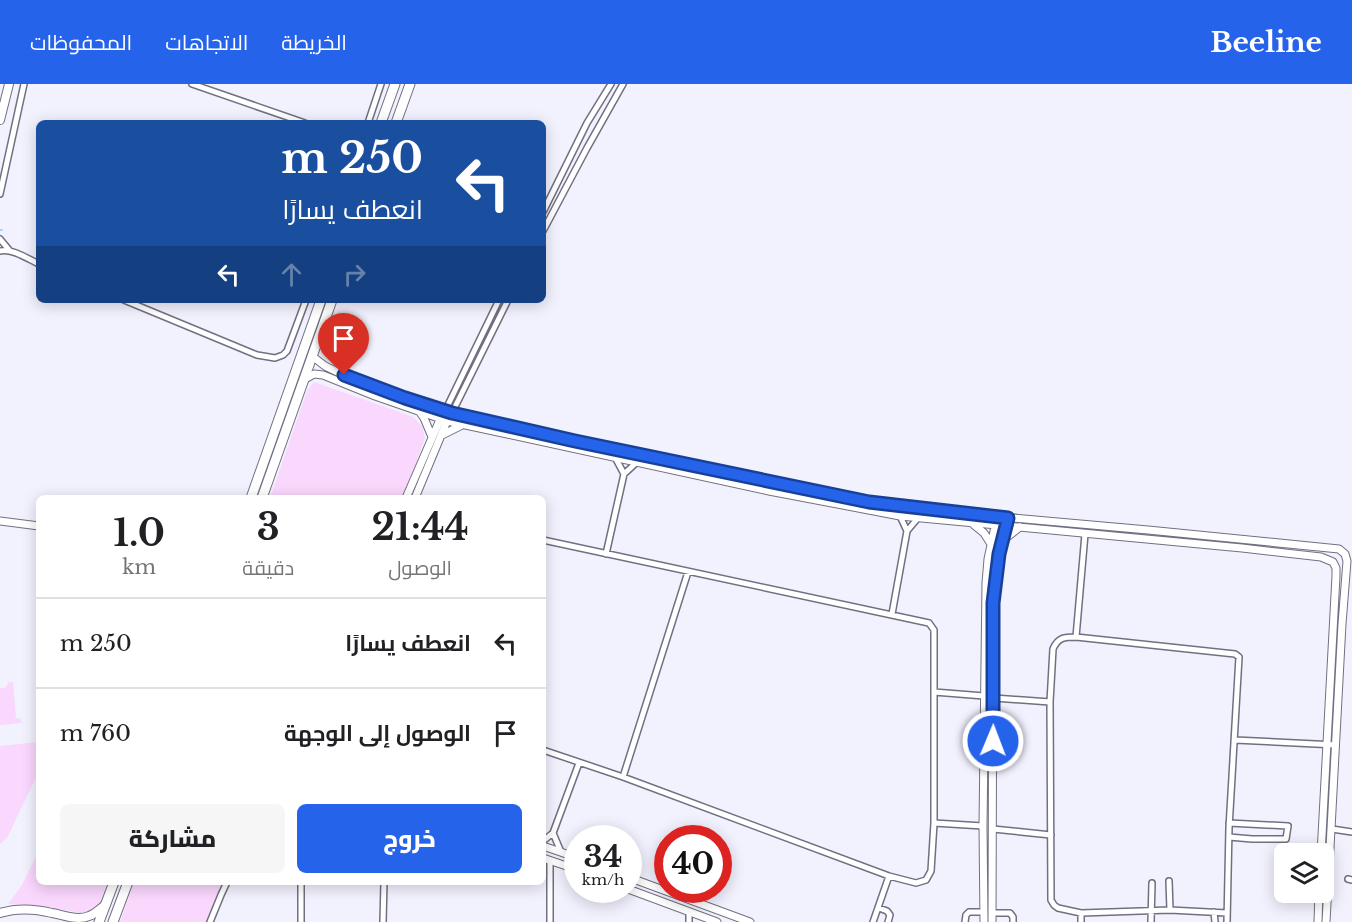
<!DOCTYPE html>
<html lang="ar">
<head>
<meta charset="utf-8">
<style>
  :root { --surface:#fff; --page:#f6f6f6; --text:#202124; --muted:#757577; --line:#e0e0e0; --accent:#2563eb }
  body { margin:0; font-family:"Libre Baskerville",Cairo,serif; background:var(--page); color:var(--text); direction:rtl; height:100vh; display:flex; flex-direction:column; font-size:22px; white-space:nowrap }
  * { box-sizing:border-box; margin:0 }
  p { font-size:20px; color:var(--muted) }
  .icon { flex:none; width:33px; height:33px; fill:none; stroke:currentColor; stroke-width:2; stroke-linecap:round; stroke-linejoin:round }
  .map { position:relative; flex:1; overflow:hidden; direction:ltr }
  .side { position:absolute; left:36px; top:411px; width:510px; height:390px; display:flex; flex-direction:column; background:var(--surface); border-radius:9px; box-shadow:0 3px 15px #0003; direction:rtl }
  .side>* { flex:none }
  .guide { position:absolute; left:36px; top:36px; width:510px; height:183px; border-radius:9px; box-shadow:0 3px 15px #0003; direction:rtl; background:#1a4fa0; color:#fff; overflow:hidden }
  .buttons { position:absolute; left:1274px; top:759px; display:grid; gap:12px }
  .buttons a { display:grid; place-items:center; width:60px; height:60px; border-radius:9px; background:var(--surface); box-shadow:0 3px 15px #0003; font-size:30px }
  .speed { position:absolute; left:564px; top:741px; display:flex; gap:12px; font-size:30px; font-weight:700; text-align:center }
  .speed>* { display:grid; place-content:center; width:78px; height:78px; border-radius:50%; background:var(--surface); box-shadow:0 3px 15px #0003; line-height:1 }
  .speed small { font-size:15px; font-weight:400 }
  .speed .limit { border:9px solid #d22; background:#fff; color:#111 }
  .pin { position:absolute; display:grid; place-items:center; width:51px; height:51px; color:#fff; margin:-62px -26px; border-radius:50% 50% 50% 0; rotate:-45deg; box-shadow:0 0 6px #0007 }
  .pin .icon { rotate:45deg }
  .me { position:absolute; width:66px; margin:-33px; rotate:1deg; stroke-linejoin:round; filter:drop-shadow(0 0 4px #0008) }
  .turn { display:flex; align-items:center; gap:21px; height:126px; padding:0 24px; font-size:27px }
  .turn .icon { width:78px; height:78px; stroke-width:2.5 }
  .turn b { display:block; font-size:42px; line-height:51px }
  .lanes { display:flex; align-items:center; height:57px; padding:0 24px; background:#0003; justify-content:center; gap:30px; direction:ltr }
  .lanes .off { opacity:.35 }
  .eta { display:flex; justify-content:space-evenly; align-items:center; height:102px; text-align:center }
  .eta b { font-size:36px; font-weight:800; line-height:42px }
  .button { display:flex; gap:12px; margin-top:auto; padding:12px 24px }
  .button a { flex:1; height:69px; border-radius:9px; background:var(--accent); color:#fff; font-size:24px; font-weight:800; line-height:69px; text-align:center }
  .button a+a { background:var(--page); color:var(--text) }
  ul { padding:0; list-style:none }
  li { display:flex; align-items:center; gap:18px; height:90px; padding:0 24px; border-top:2px solid var(--line) }
  li div { flex:1 }
  li b { display:block; font-size:22px }
  li em { font-style:normal }
  header { display:flex; align-items:center; gap:36px; box-sizing:border-box; height:84px; padding:0 30px; background:var(--accent); color:#fff }
  header strong { font-size:28px }
  nav { display:flex; gap:33px; margin-inline-start:auto; font-size:21px }
  .map>svg:first-child { display:block }
  .green { fill:#fad7fd }
  .lines { fill:none; stroke-linecap:round; stroke-linejoin:round }
  .stream { stroke:#8dc1fc; stroke-width:1.5 }
  .street-casing { stroke:#717082; stroke-width:8 }
  .secondary-casing { stroke:#717082; stroke-width:9 }
  .primary-casing { stroke:#717082; stroke-width:10 }
  .highway-casing { stroke:#717082; stroke-width:11 }
  .street { stroke:#fff; stroke-width:5 }
  .secondary { stroke:#fff; stroke-width:7 }
  .primary { stroke:#fff; stroke-width:8 }
  .highway { stroke:#fff; stroke-width:9 }
  .route-casing { stroke:#184099; stroke-width:15 }
  .route { stroke:#2563eb; stroke-width:10 }
</style>
</head>
<body>
<header>
<strong>Beeline</strong>
<nav><a>الخريطة</a><a>الاتجاهات</a><a>المحفوظات</a></nav>
</header>
<div class="map">
<svg width="1352" height="838" viewBox="0 0 1352 838">
  <rect width="100%" height="100%" fill="#f2f1fe"/>
  <path class="green" d="M314,298l99,35 9,9 3,12 -21,60h-134l37,-107z
    M9,598h4l3,36 5,1v3l-1,1 -20,2v-37h5z
    M39,658v29l-32,67 -7,6v-98z
    M39,766v32h68l-8,24 -11,5 -7,2 -37,-7 -36,-2 14,-19z
    M134,798h88l-15,40h-87z"/>
  <g class="lines">
    <path class="stream" d="M0,146h2"/>
    <g class="street-casing">
      <path id="street" d="M192,0l113,39
        M368,39l13,-39
        M0,110l24,-110
        M543,128l44,-89 24,-39
        M543,147l44,-83 36,-64
        M0,155l10,12
        M0,167c12,-3 28,8 39,13
        M124,216l133,55 18,3 8,-3 4,-4 19,-51
        M445,327l54,-111
        M452,329l56,-113
        M616,375l8,15
        M900,432l7,15
        M543,456l386,83 5,7v193l-3,48 -5,9 -10,3 -27,-7 -266,-99 -80,-27
        M606,470l18,-80 12,-11
        M892,530l15,-83 11,-13
        M1076,553l9,-103
        M934,608l50,4
        M994,614l56,4
        M1235,656l101,5
        M623,693l65,-205
        M934,739l49,3
        M993,745l58,6
        M1332,745l20,3
        M553,749l8,19
        M1229,753l23,2h34l2,-13 -59,-3
        M543,757l10,-8 26,-70
        M1348,795l4,1
        M1169,797l1,29
        M879,824l8,3 3,4 -2,7
        M1214,828l1,10
        M993,829h17l3,4v5
        M1227,829l-57,-3 -89,3 -23,-5 -4,-3 -3,-5 -1,-198 3,-53c5,-12 12,-12 23,-12l159,17 4,3 -10,171 -2,94
        M210,838l11,-27 6,-13
        M301,838v-40
        M383,838l1,-40
        M550,838v-61
        M689,838v-10
        M873,838l16,-46
        M965,838l1,-7 3,-3h15
        M1081,838v-9
        M1151,838l1,-39"/>
    </g>
    <g class="secondary-casing">
      <path id="secondary" d="M312,272l13,10 19,9 61,23 47,15 123,29 294,60 111,13 168,15 191,19 6,5 2,7 -5,63 -16,298
        M305,295l9,-5 9,1 52,21 72,25 2,-3
        M419,327l5,7 8,19
        M442,351l20,-10
        M406,414l36,-83
        M415,414l32,-77 322,70 131,25 342,32 79,9 12,5 3,6v8l-15,278
        M0,437l39,5
        M973,440l11,9 7,11
        M1002,457l18,-14
        M543,762l35,12
        M543,774l35,12
        M628,793l122,45
        M628,805l89,33
        M984,838l-1,-96 3,-243 2,-24 8,-37
        M992,838l1,-319 6,-49 8,-30
        M1318,838l1,-30"/>
    </g>
    <g class="primary-casing">
      <path id="primary" d="M0,36l9,-36
        M0,829c16,-5 36,-4 52,0 12,2 25,8 37,3 6,-2 11,-7 16,-11"/>
    </g>
    <g class="highway-casing">
      <path id="highway" d="M381,39l14,-39
        M396,39l14,-39
        M251,414l70,-198
        M262,414l70,-198
        M99,838l15,-40
        M113,838l15,-40"/>
    </g>
    <use href="#street" class="street"/>
    <use href="#secondary" class="secondary"/>
    <use href="#primary" class="primary"/>
    <use href="#highway" class="highway"/>
  </g>
  <g class="lines">
    <g class="route-casing">
      <path id="route" d="M344,291l61,23 47,15 123,28 294,61 139,16 -9,36 -6,49v138"/>
    </g>
    <use href="#route" class="route"/>
  </g>
</svg>
<div class="buttons">
<a><svg class="icon" aria-label="layers" viewBox="0 0 24 24"><path d="M12 4l9 5-9 5-9-5zM3 14l9 5 9-5"/></svg></a>
</div>
<div class="speed"><div>34<small>km/h</small></div><div class="limit">40</div></div>
<div class="pin" style="left:344px;top:291px;background:#d93025"><svg class="icon" aria-label="arrive" viewBox="0 0 24 24"><path d="M6 21V4h12l-3 4 3 4H6"/></svg></div>
<svg class="me" style="left:993px;top:657px" viewBox="-20 -20 40 40"><circle r="17" fill="#2563eb" stroke="#fff" stroke-width="3"/><path d="M0-11L8 9 0 5-8 9z" fill="#fff"/></svg>
<div class="guide">
<div class="turn"><svg class="icon" aria-label="left" viewBox="0 0 24 24"><path d="M17 20v-9H6M10 6l-5 5 5 5"/></svg><div><b>250 m</b>انعطف يسارًا</div></div>
<div class="lanes"><svg class="icon" aria-label="left" viewBox="0 0 24 24"><path d="M17 20v-9H6M10 6l-5 5 5 5"/></svg><svg class="icon off" aria-label="ahead" viewBox="0 0 24 24"><path d="M12 20V5M6 11l6-6 6 6"/></svg><svg class="icon off" aria-label="right" viewBox="0 0 24 24"><path d="M7 20v-9h11M14 6l5 5-5 5"/></svg></div>
</div>
<section class="side">
<div class="eta">
<div><b>21:44</b><p>الوصول</p></div>
<div><b>3</b><p>دقيقة</p></div>
<div><b>1.0</b><p>km</p></div>
</div>
<ul>
<li><svg class="icon" aria-label="left" viewBox="0 0 24 24"><path d="M17 20v-9H6M10 6l-5 5 5 5"/></svg><div><b>انعطف يسارًا</b></div><em>250 m</em></li>
<li><svg class="icon" aria-label="arrive" viewBox="0 0 24 24"><path d="M6 21V4h12l-3 4 3 4H6"/></svg><div><b>الوصول إلى الوجهة</b></div><em>760 m</em></li>
</ul>
<div class="button"><a>خروج</a><a>مشاركة</a></div>
</section>
</div>
</body>
</html>
